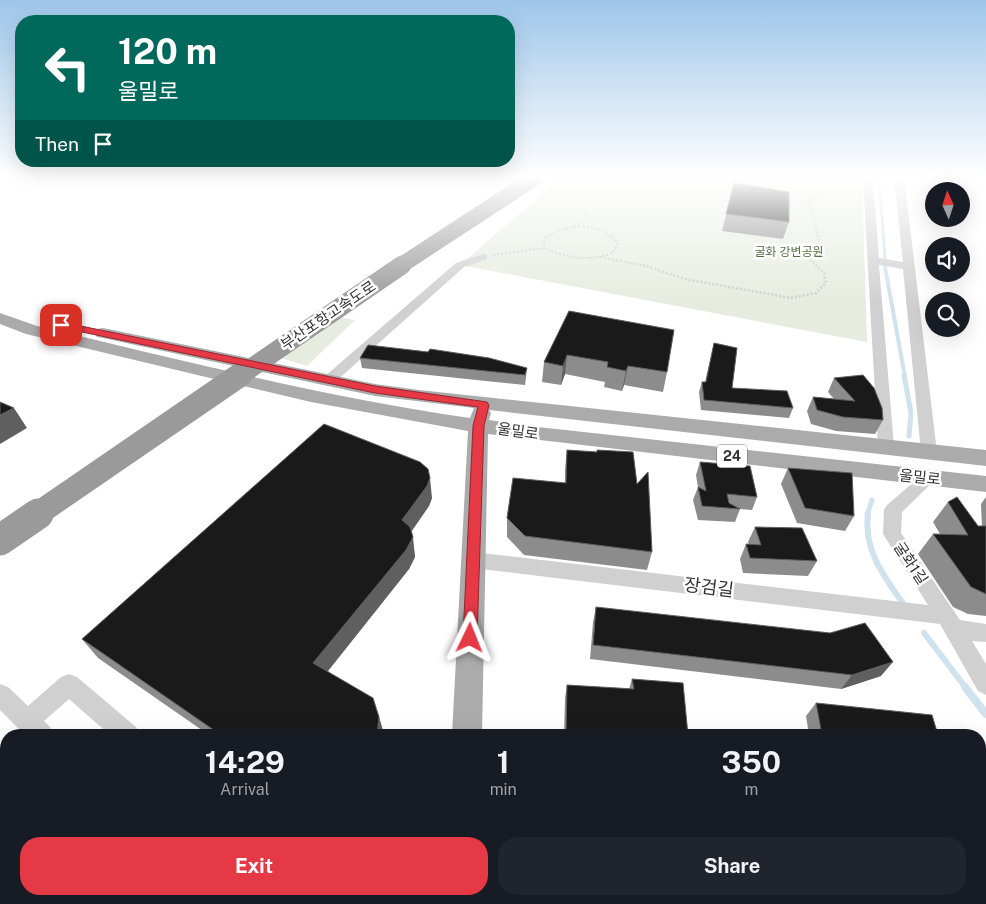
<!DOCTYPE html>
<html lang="en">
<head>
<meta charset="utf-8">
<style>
  :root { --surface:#171b24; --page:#20242c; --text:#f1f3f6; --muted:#9ea1a6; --accent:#e63946 }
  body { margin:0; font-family:"Public Sans","Noto Sans KR",sans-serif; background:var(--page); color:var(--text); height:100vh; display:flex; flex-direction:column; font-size:19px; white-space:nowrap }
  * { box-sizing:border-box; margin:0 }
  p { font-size:16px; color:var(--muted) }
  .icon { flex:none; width:28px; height:28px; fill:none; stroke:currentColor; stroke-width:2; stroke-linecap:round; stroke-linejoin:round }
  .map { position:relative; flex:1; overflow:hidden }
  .panel { position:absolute; left:0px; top:729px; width:986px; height:176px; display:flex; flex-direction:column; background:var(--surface); border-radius:20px 20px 0 0; box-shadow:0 5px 20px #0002 }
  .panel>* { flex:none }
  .guide { position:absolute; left:15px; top:15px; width:500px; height:152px; border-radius:20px; box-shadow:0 5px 20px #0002; background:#00695c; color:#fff; overflow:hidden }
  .needle { width:32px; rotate:357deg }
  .fabs { position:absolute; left:925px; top:182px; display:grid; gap:10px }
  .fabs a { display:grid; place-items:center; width:45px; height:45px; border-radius:50%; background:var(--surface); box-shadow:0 5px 20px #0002; font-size:25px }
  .pin { position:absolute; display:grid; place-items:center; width:42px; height:42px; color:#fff; margin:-21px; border-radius:10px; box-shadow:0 2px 8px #0006 }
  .me { position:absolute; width:55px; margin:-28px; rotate:2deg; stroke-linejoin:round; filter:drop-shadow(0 0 4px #0008) }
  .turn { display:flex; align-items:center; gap:18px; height:105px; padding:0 20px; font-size:22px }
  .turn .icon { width:65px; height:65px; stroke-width:2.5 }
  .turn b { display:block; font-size:35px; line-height:42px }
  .then { display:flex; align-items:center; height:48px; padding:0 20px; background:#0003; gap:10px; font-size:19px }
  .eta { display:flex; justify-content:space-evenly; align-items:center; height:85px; text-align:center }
  .eta b { font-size:30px; font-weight:700; line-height:35px }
  .primary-button { display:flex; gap:10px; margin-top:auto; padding:10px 20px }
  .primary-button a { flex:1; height:58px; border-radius:20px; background:var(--accent); color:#fff; font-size:20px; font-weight:700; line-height:58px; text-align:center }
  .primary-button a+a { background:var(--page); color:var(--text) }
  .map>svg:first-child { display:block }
  .green { fill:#e6ecdf }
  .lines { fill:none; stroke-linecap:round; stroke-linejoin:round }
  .stream-far4 { stroke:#cfe2ee; stroke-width:3 }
  .stream-far3 { stroke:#cfe2ee; stroke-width:4 }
  .stream-far2 { stroke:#cfe2ee; stroke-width:5 }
  .stream-far1 { stroke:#cfe2ee; stroke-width:6 }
  .stream { stroke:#cfe2ee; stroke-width:8 }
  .path-far1 { stroke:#cdcdcd; stroke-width:2; stroke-dasharray:2 2; stroke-linecap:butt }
  .path { stroke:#cdcdcd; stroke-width:2.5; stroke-dasharray:2 2; stroke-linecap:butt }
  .minor { fill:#d0d0d0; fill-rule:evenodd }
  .major { fill:#ababab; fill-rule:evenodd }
  .highway-bridge-far3 { stroke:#9a9a9a; stroke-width:16 }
  .highway-bridge-far2 { stroke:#9a9a9a; stroke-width:19 }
  .highway-bridge-far1 { stroke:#9a9a9a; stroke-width:24 }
  .highway-bridge { stroke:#9a9a9a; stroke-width:31 }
  .wall { fill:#8c8c8c }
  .shaded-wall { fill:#5f5f5f }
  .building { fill:#1a1a1a; stroke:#5f5f5f }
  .route { fill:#e63946; stroke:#96252e }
  .labels { text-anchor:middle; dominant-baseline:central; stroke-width:5; stroke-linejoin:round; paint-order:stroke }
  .far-park-label { font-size:12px; fill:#56703f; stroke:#fff }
  .shield { fill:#fff; stroke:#707070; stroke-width:1 }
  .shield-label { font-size:14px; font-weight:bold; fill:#333 }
  .street-label { font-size:15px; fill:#333; stroke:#fff }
  .near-street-label { font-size:18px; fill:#333; stroke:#fff }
</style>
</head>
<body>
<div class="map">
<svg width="986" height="904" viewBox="0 0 986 904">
  <rect width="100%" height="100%" fill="#fff"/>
  <path class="green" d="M562,177h300l5,165 -407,-77z
    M335,317l20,3 -48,46 -33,-10z
    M980,836l6,15v53h-279l-1,-5h274z"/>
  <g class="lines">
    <path class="stream-far4" d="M879,177l6,82"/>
    <path class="stream-far3" d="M885,267l20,110"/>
    <path class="stream-far2" d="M904,375l7,38 -2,23
      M867,515l5,-15"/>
    <path class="stream-far1" d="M868,514c-5,36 17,64 37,92
      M924,633l42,55"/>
    <path class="stream" d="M965,687l21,27"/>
    <path class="path-far1" d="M0,180l24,-3
      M574,226l8,-4 4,-10
      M583,226c14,2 25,6 35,17l-5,10c-23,9 -47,5 -69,-5v-9c12,-9 24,-12 39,-13z
      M493,255l51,-7
      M600,257l46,9
      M817,266l-10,-10 10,-5 3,-5 -6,-28 -6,-12 3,-6 8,-4 2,-6"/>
    <path class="path" d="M643,265l42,14 106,19 25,-5 10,-10 -2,-10 -8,-8"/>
    <path class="minor" d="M868,177l5,3 6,78 24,4 -9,-85h10l33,275 -2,4h-12l-2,-4 -18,-183 -24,-4 15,182 -2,4h-12l-2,-4 -15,-267z
      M483,254l4,1v4l-23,8 -130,116h-10l-2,-3 2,-3 132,-114z
      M929,472l6,2 2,4 -35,34 -1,21 59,87 26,4v18l-14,-1 14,23v31l-8,-4 -38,-67 -467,-56 -7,-3 -3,-5 3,-5 7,-3 455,53 -45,-71 1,-24 3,-5 36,-31z
      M69,674l8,3 59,50 4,8h-30l-41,-36 -25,22 6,6 4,8h-29l-25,-25v-26l8,3 20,19 33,-29z
      M216,899h33l2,5h-33z
      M343,899h34l2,5h-34z"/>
    <path class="major" d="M0,313l37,13c144,34 287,71 433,92l4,-10 -99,-12 -272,-58 -6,-1 -3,-4 3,-4 6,-1 272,56 44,6 567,60v16l-497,-56 2,3 -2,7 49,7 448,49v16l-498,-58 -6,301h-30l16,-304 -157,-29 -285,-68 -26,-10z
      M443,899h36v5h-36z"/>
    <path class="highway-bridge-far3" d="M400,266l136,-89"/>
    <path class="highway-bridge-far2" d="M238,377l164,-112"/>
    <path class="highway-bridge-far1" d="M36,515l204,-140"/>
    <path class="highway-bridge" d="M0,540l38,-26"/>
  </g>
  <path class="wall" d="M734,183l55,39 -6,17 -61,-8z
    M569,311l98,61 -4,20 -39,-7 -2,6 -18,-4 1,-5 -40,-8 -4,11 -19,-3 2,-20z
    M714,343l18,45 61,20 -4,10 -88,-8 -2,-18 3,-10h3z
    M360,358l167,10 -1,10 -1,7 -163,-17z
    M834,378l49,42 -8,14 -39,-3 -25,-7 -4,-13 6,-14 21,2 -6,-7z
    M567,450l30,2v-2l40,34 15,68 -5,18 -123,-15 -17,-18v-19l58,-35v-14z
    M700,462l57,35 -5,13 -12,-1 -5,13 -37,-2 -5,-20 5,-13 -2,-12z
    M788,468l66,48 -9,15 -48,-8 -16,-39z
    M986,497v119l-18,-2 -15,-7 -35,-53 15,-20h7l-7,-12 15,-20 30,24h4l-1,-22z
    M432,498l-3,8 -18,25 4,26 -6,12 -81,102 51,46 5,18h-175l-111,-77 -16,-19z
    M755,527l62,34 -9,15 -65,-3 -3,-14 6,-15h3l-1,-2z
    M596,607l285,69 -40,13 -251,-30 3,-37z
    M632,679l56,56h-124l1,-37 2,-13 62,4z
    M816,703l122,32h-129l-3,-19z"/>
  <path class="shaded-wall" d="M567,355l-2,19 -4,11 2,-19z
    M628,366l-4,19 -2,6 4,-20z
    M14,408l13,20 -27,16v-29z
    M430,478l2,20 -3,8 -24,35 -3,-21z
    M413,537l2,20 -6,12 -89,112 -7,-18z
    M893,662l-12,14 -40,13 11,-14z
    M379,717l5,17v1h-7z
    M0,767l6,5v3l-6,-6z
    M6,833v28l-6,6v-28z"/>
  <path class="building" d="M734,183l55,9v30l-63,-8z
    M569,311l105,19 -7,42 -39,-6 -2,5 -19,-4 1,-5 -41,-7 -4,11 -19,-4z
    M714,343l23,5 -5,40 55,3 6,17 -89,-8 -2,-18h4z
    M368,345l60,7 2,-3 59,9 38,10 -2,7 -165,-17z
    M863,375l11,13 8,20 1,12 -40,-3 -26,-7 -4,-13 42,4 -21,-23z
    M0,402l14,6 -14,7z
    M324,424l96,38 8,7 2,9 -3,8 -25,34 8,7 3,10 -7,13 -93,113 60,35 6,19 -2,18h-156l-139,-96z
    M567,450l30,2v-2l36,2 4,32 11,-12 4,80 -127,-16 -18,-18 6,-40 53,5z
    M700,462l50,4 7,31 -30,-3 2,9 11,6 -38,-3 -4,-19 8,4z
    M788,468l64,5 2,43 -49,-8z
    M957,497l21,29h8v68l-15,-7 -38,-53 35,1 -20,-33z
    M755,527l47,1 15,33 -67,-3 -4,-14 15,1z
    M596,607l234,26 35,-10 28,39 -41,13 -259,-30z
    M632,679l51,4 5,52h-122l1,-50 67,4z
    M816,703l116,12 6,20h-116z
    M0,769l6,6v58l-6,6z"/>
  <linearGradient id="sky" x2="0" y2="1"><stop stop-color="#9ec6ea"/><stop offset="0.58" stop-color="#fff"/><stop offset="1" stop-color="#fff" stop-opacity="0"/></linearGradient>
  <rect width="986" height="304" fill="url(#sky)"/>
  <path class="route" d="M61,322l314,64 112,16 2,3 -5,21 -7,212 -2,4 -5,2 -5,-2 -2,-4 10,-212 5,-19 -103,-14 -317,-66 -1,-2z"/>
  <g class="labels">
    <g class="far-park-label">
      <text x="789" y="252">굴화 강변공원</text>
    </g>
    <rect class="shield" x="717" y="444.5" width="30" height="23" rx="4"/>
    <g class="shield-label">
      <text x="732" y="456">24</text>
    </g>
    <g class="street-label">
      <text transform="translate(328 315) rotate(-34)">부산포항고속도로</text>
      <text transform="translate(518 431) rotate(8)">울밀로</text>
      <text transform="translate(920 477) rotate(6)">울밀로</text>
      <text transform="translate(911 563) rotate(56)">굴화1길</text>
    </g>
    <g class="near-street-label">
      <text transform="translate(709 587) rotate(7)">장검길</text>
    </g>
  </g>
</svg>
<div class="fabs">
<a><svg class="needle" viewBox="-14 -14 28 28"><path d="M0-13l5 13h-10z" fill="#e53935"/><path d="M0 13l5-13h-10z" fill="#9ea1a6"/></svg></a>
<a><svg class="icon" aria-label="sound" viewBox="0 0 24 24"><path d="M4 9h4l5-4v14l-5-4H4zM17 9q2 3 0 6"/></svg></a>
<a><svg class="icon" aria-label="search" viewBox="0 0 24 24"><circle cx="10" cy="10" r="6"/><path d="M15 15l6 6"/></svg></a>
</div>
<div class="pin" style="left:61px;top:325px;background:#d93025"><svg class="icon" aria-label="arrive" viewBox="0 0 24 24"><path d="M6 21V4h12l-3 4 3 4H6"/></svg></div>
<svg class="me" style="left:470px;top:638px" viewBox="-20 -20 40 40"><path d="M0-17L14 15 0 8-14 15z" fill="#e63946" stroke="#fff" stroke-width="4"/></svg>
<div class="guide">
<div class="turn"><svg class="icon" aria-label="left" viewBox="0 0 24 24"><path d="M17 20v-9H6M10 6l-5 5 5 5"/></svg><div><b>120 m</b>울밀로</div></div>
<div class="then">Then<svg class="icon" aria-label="arrive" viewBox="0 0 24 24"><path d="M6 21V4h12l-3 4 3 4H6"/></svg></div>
</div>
<section class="panel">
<div class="eta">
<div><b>14:29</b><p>Arrival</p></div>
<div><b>1</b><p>min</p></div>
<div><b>350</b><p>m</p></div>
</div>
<div class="primary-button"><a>Exit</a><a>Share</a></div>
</section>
</div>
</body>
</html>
